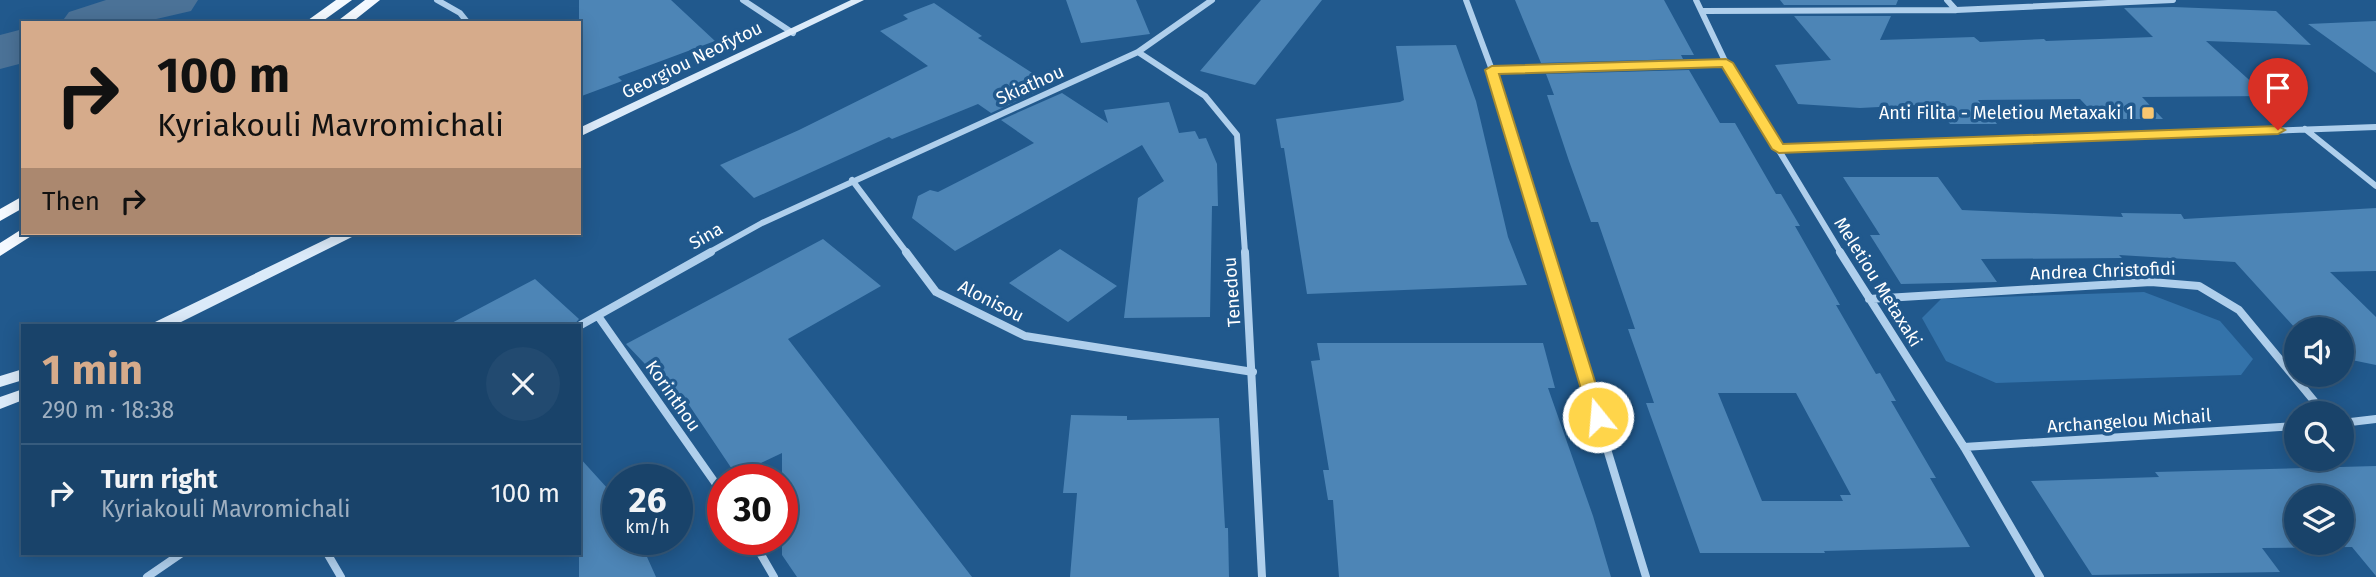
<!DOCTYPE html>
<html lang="en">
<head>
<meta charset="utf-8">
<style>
  :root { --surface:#19436a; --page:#224a70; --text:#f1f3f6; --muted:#9fb0c1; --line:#375c7e; --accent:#d6ab8b }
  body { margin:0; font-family:"Fira Sans",sans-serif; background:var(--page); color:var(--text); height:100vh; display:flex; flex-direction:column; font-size:26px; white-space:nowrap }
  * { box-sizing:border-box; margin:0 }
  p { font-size:23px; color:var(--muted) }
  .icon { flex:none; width:38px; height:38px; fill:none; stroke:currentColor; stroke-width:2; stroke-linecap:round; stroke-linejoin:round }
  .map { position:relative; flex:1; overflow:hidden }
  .details { position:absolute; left:21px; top:324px; width:560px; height:231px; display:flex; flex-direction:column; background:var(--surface); border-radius:0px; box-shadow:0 4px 18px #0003,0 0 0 2px var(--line) }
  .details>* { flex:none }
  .banner { position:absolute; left:21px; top:21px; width:560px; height:214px; border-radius:0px; box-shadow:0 4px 18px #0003,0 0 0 2px var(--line); background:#d6ab8b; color:#111; overflow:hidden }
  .tools { position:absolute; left:2284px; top:317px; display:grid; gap:14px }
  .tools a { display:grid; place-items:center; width:70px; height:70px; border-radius:50%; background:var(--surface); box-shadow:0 4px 18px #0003,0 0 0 2px var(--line); font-size:35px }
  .speed { position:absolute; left:602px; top:464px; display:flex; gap:14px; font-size:35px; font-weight:700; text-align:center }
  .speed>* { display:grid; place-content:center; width:91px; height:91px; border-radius:50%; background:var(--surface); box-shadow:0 4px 18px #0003,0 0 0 2px var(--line); line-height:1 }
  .speed small { font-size:18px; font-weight:400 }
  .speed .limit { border:10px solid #d22; background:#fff; color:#111 }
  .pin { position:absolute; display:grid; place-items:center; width:60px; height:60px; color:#fff; margin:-72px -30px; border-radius:50% 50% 50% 0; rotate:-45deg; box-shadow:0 0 7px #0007 }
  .pin .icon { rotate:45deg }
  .me { position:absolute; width:77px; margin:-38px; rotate:343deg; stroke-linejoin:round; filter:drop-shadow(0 0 5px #0008) }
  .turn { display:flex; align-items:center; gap:24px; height:147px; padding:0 21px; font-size:32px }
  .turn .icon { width:91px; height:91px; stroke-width:2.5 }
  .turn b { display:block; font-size:49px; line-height:60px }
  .then { display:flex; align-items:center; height:66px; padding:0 21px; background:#0003; gap:14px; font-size:26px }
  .round { display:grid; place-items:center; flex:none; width:74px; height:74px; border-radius:37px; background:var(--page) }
  .summary { display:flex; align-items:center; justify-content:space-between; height:119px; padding:0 21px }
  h1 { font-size:42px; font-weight:700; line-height:52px; color:var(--accent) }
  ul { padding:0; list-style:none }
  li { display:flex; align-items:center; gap:21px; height:98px; padding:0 21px; border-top:2px solid var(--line) }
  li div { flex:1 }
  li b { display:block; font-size:26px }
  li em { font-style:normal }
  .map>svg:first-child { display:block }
  .green { fill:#3473aa }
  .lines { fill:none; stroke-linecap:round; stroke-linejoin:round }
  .river { fill:#4b7297; fill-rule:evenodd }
  .building { fill:#4d85b6; fill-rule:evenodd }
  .street-far1 { stroke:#afcfec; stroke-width:6 }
  .street { stroke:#afcfec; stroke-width:8 }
  .secondary { fill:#dbeaf9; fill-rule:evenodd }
  .primary { fill:#f4f9ff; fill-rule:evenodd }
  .route { fill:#ffd54a; stroke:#a68a30; stroke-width:2 }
  .poi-dot { fill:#f9c670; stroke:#21598d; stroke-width:2.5 }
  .labels { text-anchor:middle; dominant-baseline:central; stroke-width:7; stroke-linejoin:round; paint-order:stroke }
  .street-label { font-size:18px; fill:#fff; stroke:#21598d }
  .poi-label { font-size:18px; fill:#fff; stroke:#21598d; text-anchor:end }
</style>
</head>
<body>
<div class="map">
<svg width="2376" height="577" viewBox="0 0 2376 577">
  <rect width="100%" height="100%" fill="#21598d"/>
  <path class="green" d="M2144,292l76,29 33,38 -12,16 -245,8 -50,-22 -24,-43 19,-19z"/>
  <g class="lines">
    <path class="river" d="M106,0h92l-7,11 -52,12h-78l8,-11z
      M23,29v34l-23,6v-34z"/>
  </g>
  <path class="building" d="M579,0h92l44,41 -97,36 4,4 -43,16z
    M1066,0h70l14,34 -69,9z
    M1261,0h61l-67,85 -55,-14z
    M1515,0h149l30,55h-13l2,4 -142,4z
    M1780,0h118l-2,5h-112z
    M934,3l48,33 -4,2 73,47 -60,28 -13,-9 -86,35 -3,-2 -135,61 -34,-33 79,-35 129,-64 -48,-35 28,-12 -5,-4z
    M2173,7l103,4 35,34 -105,-4 61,55 -125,1 21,22h-64l-19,-20 -102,1 19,24h-47l-15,-20 -75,4 -62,-4 -23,-39 56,-5 -37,-44h97l-11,24 94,-3 6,5 64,-3 2,2 107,-4 -29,-29z
    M2376,21v52l-68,-49z
    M1456,45l20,56 32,136 19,48 -220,9 -23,-146h-3l-5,-29 124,-17 4,-2 -8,-54z
    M1689,70l31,53h15l41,71h5l19,32h-5l45,79h-4l40,69 4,-1 16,28h-5l45,77h-6l40,69 -146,4 1,2h-125l-54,-150h8l-26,-74h7l-37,-107h-7l-22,-61 -22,-66h7l-8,-21zM1718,393h78l55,102h-11l3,6h-81z
    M1062,93l46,30 -4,-13 65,-8 10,31 16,-2 4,8 7,-1 11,26 1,42h-6l-2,111 -86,1 14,-120 26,-17 -22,-36 -187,106 -43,-33 6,-22 12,-6 8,2 96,-49 -33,-23z
    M1843,177h95l24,33 161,7 -2,-4 60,1 3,5 192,-11v63l-46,1 46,45v48l-34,-7v-29h-46l-61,-67 -116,-7 3,3 -141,1 16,23 -96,2 -31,-49h10z
    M823,239l58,47 -93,53 184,238h-175l-15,-22v-102l-46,22 -49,-73 -4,2 -57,-60z
    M1060,249l57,37 -49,36 -59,-39z
    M535,279l44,40 -6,7h-127z
    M1317,343h226l12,45h-7l45,128 18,61h-272l-6,-77h-5l-5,-30h6l-18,-109 9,-1z
    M1071,415l56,1v4l92,-2 6,110h3l1,49h-159l7,-84h-14z
    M579,457l39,43v39h21l17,38h-77z
    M2376,466v110l-24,-29 -90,1 18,24 -188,3 -61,-94 128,-4 -4,-5zM2296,497h46v45h-46z"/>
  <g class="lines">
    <path class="street-far1" d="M437,0l23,13 8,10
      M743,0l50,33
      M1466,0l26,70 56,183
      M1696,0l30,63 115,190
      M1947,0l9,10
      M1703,11l253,-1 217,-10
      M1138,52l67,44 32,39 8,118
      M1492,70l234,-7
      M2305,129l71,57
      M1779,149l597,-22
      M852,180l55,73
      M708,253l54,-30 376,-171 74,-52"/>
    <path class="street" d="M906,252l30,40 89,44 228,36
      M1245,252l17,325
      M1547,252l99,325
      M1840,252l124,195 76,130
      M1869,299l282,-17 48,4 40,24 85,103
      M598,316l125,178
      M579,326l132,-74
      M2342,423l34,-4
      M1964,447l332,-21
      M752,539l22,38
      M327,553l14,24
      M147,577l35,-24"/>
    <path class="secondary" d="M851,0h13l-285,137v-9z
      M339,233h17l-2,3 -181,90h-20l2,-4z
      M23,369v11l-23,7v-11z
      M23,389v11l-23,9v-12z"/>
    <path class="primary" d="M336,0h16l-32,23h-16z
      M365,0h15l-29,23h-16z
      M23,196v12l-23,13v-12z
      M22,229l1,4h13l-36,23v-13z"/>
  </g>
  <path class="route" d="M1726,59l7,4 50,81 495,-18 7,4 -7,4 -499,19 -7,-4 -50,-82 -223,7 107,343 -2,5h-13l-106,-352 7,-4z"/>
  <rect class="poi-dot" x="2141" y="106" width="14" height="14" rx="3.5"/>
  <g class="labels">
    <g class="street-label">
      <text transform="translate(692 60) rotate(-26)">Georgiou Neofytou</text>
      <text transform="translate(1030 85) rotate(-24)">Skiathou</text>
      <text transform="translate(706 236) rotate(-30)">Sina</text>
      <text transform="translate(2103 271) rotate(-2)">Andrea Christofidi</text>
      <text transform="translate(1878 282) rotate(58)">Meletiou Metaxaki</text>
      <text transform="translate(1232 292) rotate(-94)">Tenedou</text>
      <text transform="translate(991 301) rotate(27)">Alonisou</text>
      <text transform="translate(673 396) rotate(55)">Korinthou</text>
      <text transform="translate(2129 421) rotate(-4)">Archangelou Michail</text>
    </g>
    <g class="poi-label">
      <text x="2134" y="113">Anti Filita - Meletiou Metaxaki 1</text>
    </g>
  </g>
</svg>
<div class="tools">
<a><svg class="icon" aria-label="sound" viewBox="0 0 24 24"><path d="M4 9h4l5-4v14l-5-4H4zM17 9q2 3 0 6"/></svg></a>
<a><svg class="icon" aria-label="search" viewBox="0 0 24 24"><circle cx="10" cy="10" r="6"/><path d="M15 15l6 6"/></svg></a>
<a><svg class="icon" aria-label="layers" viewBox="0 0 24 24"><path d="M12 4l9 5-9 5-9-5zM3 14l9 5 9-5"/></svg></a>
</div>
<div class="speed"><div>26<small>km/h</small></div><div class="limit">30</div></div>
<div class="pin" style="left:2278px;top:130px;background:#d93025"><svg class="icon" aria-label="arrive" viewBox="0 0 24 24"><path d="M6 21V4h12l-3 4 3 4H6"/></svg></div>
<svg class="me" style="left:1598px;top:417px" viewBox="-20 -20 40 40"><circle r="17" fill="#ffd54a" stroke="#fff" stroke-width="3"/><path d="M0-11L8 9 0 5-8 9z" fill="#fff"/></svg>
<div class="banner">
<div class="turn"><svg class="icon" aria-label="right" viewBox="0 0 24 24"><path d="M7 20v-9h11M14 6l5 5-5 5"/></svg><div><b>100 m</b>Kyriakouli Mavromichali</div></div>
<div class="then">Then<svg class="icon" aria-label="right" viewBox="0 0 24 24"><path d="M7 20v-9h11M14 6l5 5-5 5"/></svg></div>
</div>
<section class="details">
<div class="summary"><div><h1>1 min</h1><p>290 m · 18:38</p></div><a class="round"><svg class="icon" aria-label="close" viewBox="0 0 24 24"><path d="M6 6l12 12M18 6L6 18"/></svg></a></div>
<ul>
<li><svg class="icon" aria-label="right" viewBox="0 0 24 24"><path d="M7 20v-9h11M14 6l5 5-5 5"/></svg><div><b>Turn right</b><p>Kyriakouli Mavromichali</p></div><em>100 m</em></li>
</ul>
</section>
</div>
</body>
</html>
